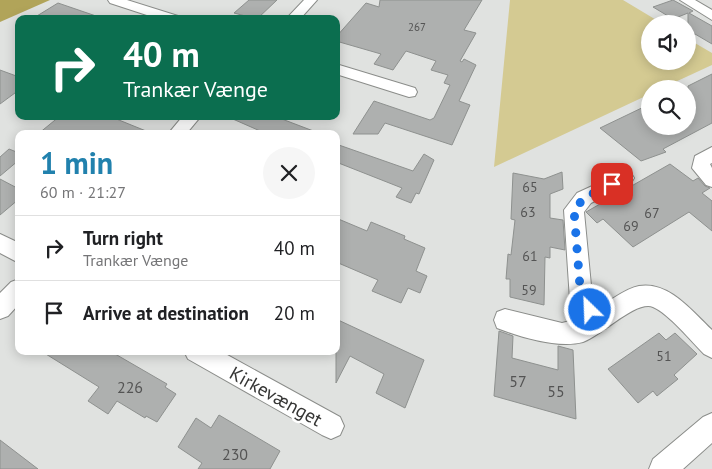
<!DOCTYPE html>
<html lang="en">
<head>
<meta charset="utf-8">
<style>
  :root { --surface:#fff; --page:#f6f6f6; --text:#202124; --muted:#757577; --line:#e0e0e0; --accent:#2181ad }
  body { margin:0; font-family:"PT Sans",sans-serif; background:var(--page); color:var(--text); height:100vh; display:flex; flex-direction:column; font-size:19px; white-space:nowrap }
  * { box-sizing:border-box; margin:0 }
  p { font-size:16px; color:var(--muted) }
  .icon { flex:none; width:28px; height:28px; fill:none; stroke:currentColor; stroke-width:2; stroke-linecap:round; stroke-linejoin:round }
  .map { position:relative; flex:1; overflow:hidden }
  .panel { position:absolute; left:15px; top:130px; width:325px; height:225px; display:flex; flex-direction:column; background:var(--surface); border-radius:10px; box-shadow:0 2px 12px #0003 }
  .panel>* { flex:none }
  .hud { position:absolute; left:15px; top:15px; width:325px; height:105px; border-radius:10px; box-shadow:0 2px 12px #0003; background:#0b6e4f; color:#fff; overflow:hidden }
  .tools { position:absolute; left:641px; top:15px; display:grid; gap:10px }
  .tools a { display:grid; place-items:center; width:55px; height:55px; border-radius:50%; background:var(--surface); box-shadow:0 2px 12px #0003; font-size:25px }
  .pin { position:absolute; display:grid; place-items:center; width:42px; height:42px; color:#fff; margin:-21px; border-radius:10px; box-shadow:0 2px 8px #0006 }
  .me { position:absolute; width:55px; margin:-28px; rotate:336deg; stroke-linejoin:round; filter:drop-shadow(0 0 4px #0008) }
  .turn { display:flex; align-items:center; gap:18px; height:105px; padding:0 25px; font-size:22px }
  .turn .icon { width:65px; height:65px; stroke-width:2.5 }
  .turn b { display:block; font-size:35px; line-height:42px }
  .round { display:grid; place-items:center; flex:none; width:52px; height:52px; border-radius:26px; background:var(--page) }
  .overview { display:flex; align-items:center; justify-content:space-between; height:85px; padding:0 25px }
  h1 { font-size:30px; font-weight:600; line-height:38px; color:var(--accent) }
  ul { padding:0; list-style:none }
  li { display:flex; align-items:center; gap:15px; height:65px; padding:0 25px; border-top:1px solid var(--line) }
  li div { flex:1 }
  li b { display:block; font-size:19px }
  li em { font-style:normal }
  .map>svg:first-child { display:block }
  .green { fill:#d4ca92 }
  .forest { fill:#b1a459 }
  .building { fill:#aeb0af; stroke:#8e918f }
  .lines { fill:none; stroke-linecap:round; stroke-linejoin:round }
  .minor-casing { stroke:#8b8d8a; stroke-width:2 }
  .minor { fill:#fff; fill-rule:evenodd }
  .route { stroke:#1a73e8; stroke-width:9; stroke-dasharray:0 16.2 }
  .labels { text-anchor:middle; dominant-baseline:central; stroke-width:5; stroke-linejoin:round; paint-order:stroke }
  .far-number-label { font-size:11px; fill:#545454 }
  .number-label { font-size:14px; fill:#545454 }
  .near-number-label { font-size:16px; fill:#545454 }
  .near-street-label { font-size:19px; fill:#363635; stroke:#fff }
</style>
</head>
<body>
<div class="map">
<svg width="712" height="469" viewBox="0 0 712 469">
  <rect width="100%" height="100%" fill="#e0e2e0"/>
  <path class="green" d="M510,0h113l40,24h-13v37h38v-22l24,14v12l-52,24h-10v5l-156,73z"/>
  <path class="forest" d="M0,0h50l-50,22z"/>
  <path class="building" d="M249,0h28l-20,19 -23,-6z
    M380,0h102l-18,30 12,3 -16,28 2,1 2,-3 12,6 -17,36 11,4 -18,40 -67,-22 -7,11h-25l21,-33 56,19 4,-2 16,-33 -6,-2 4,-8 -17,-5 5,-9 -30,-10 -13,19 -19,-6 7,-10 -45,-13v-4l30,-34 13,4z
    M673,0l20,11 -4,2 23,13v18l-17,-10 -7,3v-24l-15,6 -20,-12z
    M58,3l38,13v3h-64z
    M0,70l19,7v13l-19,14z
    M712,74v49l-49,26 3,3 -25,9 -41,-33 50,-24v22h38v-40z
    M60,116h49l42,17 -113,1z
    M226,116h48l42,16v2h-49z
    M336,144l77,27 11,-17 10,6 -15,34 -3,-1 -5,10 -15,-6 6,-9 -66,-26z
    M9,149l10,4v7l-19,16v-19z
    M670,164l23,17 5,-3 7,8 5,2 -8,5 10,8v30l-23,-19 -56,35 -30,-28 -6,4 -11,-11z
    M562,172l1,17 -13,5v24l13,2 2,30 -15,-3v11l-5,-1 -1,48 -34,-8v-18h-4l2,-25 3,1 4,-35 -4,-1 2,-46 31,6z
    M0,179l19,10v10l-19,16z
    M336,218l31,13 4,-9 34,14 -1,3 21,9 -9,23 11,5 -7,17 -12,-5 -7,15 -29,-12 6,-11 -42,-18z
    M336,319l88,41 -19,48 -29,-15 8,-19 -34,-18 -14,27z
    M499,331l14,5 -1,22 46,12v-24l15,4 3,69 -82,-23z
    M659,333l7,7 9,-7 22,21 -23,21 4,4 -21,17 -4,-5 -15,12 -30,-34z
    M41,351h69l57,33 -2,3 11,7 -19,28 -11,-6 -1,2 -28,-17 -9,13 -20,-13 11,-14z
    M219,415l61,36 -10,18h-72l4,-6 -24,-16 18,-29 15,10z
    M0,440l38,29h-38z"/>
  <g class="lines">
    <g class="minor-casing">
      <path id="minor" d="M108,0h19l51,16 1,3h-20l-49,-16z
        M304,0h13l-17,19h-14z
        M680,0h15l17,10v10z
        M336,64l79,24 2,4 -2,4 -6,1 -73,-23z
        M183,116h18l-15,18h-18z
        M712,147v16l-2,1 2,4v19l-6,-2 -14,-17 3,-12z
        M625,171l6,2 3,5 -3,5 -40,20 -7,9 8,84 9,10c11,-6 25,-18 38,-20 30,-5 53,25 73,44v28l-8,-4c-12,-12 -36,-41 -51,-47 -17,-7 -52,29 -70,35 -24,7 -63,-5 -86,-14l-3,-8 3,-8 8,-3 57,14 20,-5 -9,-11 -3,-7 -6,-90 13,-17z
        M0,234l19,9v20l-19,-10z
        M19,279v25l-11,12 -8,3v-26l11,-11z
        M184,351h36l120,66 4,9 -4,9 -9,4 -9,-4 -134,-76z
        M712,413v30l-29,26h-34l4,-10 50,-42z"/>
    </g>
    <use href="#minor" class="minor"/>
  </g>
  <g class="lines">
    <path class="route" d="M590,310l-9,-10 -7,-90 10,-12 28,-14"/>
  </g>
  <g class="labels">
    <g class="far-number-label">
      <text x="417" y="27">267</text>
    </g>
    <g class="number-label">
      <text x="530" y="187">65</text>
      <text x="528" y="212">63</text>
      <text x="652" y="213">67</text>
      <text x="631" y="226">69</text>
      <text x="530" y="256">61</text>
      <text x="529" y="290">59</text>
      <text x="664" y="356">51</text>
    </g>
    <g class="near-number-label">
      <text x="518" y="381">57</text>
      <text x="130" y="387">226</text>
      <text x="556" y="391">55</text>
      <text x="235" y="454">230</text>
    </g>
    <g class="near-street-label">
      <text transform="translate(276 396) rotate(29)">Kirkevænget</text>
    </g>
  </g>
</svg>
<div class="tools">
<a><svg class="icon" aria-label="sound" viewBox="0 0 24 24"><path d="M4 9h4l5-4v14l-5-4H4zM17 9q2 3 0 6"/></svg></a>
<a><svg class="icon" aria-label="search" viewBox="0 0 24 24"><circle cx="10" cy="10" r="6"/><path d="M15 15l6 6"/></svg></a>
</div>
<div class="pin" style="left:612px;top:184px;background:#d93025"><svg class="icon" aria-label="arrive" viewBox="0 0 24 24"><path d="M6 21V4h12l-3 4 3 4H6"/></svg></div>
<svg class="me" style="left:590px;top:310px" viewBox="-20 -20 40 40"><circle r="17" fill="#1a73e8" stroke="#fff" stroke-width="3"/><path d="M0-11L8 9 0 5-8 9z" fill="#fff"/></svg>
<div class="hud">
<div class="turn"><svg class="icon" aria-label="right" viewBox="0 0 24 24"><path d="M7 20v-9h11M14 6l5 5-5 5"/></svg><div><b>40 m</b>Trankær Vænge</div></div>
</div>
<section class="panel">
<div class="overview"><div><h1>1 min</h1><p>60 m · 21:27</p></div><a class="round"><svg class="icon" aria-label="close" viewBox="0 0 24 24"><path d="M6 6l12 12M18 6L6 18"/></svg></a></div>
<ul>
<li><svg class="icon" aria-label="right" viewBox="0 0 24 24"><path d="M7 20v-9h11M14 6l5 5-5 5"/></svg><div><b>Turn right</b><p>Trankær Vænge</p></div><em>40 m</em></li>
<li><svg class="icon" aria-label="arrive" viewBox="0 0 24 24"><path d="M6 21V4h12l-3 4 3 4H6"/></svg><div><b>Arrive at destination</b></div><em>20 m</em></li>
</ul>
</section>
</div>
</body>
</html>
